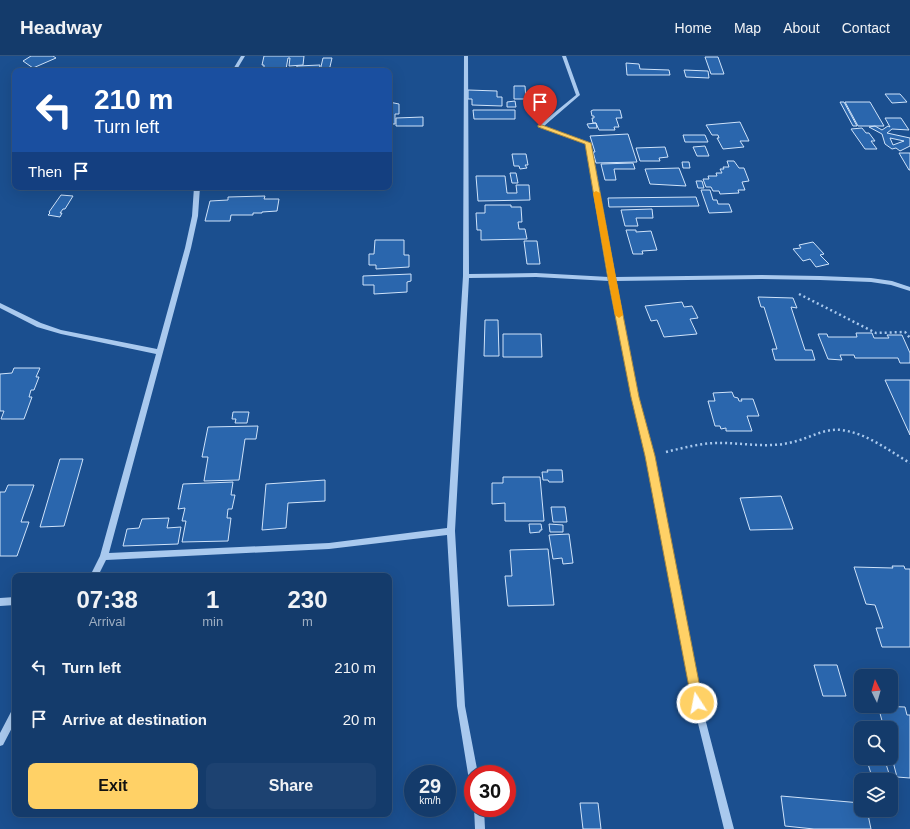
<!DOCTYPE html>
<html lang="en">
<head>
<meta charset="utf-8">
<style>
  :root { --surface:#143b6b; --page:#1d4271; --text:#f1f3f6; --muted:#9dadc1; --line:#33557e; --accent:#ffd166 }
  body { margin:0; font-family:Helvetica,sans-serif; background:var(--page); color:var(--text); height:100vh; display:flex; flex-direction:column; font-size:15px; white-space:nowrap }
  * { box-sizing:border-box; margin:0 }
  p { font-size:13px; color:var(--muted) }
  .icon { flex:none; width:22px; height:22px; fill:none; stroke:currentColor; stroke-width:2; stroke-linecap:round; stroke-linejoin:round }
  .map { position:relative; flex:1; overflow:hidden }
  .sheet { position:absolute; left:12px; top:517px; width:380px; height:244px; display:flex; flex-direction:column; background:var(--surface); border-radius:8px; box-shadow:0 4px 16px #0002,0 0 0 1px var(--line) }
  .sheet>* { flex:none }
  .banner { position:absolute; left:12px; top:12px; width:380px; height:122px; border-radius:8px; box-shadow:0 4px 16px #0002,0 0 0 1px var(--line); background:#1a4fa0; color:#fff; overflow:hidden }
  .needle { width:26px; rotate:355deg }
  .buttons { position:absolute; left:854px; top:613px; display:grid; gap:8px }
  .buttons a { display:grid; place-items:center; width:44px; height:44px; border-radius:8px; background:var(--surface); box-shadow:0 4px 16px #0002,0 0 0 1px var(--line); font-size:20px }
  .speed { position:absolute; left:404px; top:709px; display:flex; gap:8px; font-size:20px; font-weight:700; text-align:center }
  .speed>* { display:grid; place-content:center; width:52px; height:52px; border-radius:50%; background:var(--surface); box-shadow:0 4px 16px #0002,0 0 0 1px var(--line); line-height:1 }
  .speed small { font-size:10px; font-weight:400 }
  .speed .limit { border:6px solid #d22; background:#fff; color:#111 }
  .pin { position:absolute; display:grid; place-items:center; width:34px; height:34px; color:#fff; margin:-41px -17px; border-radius:50% 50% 50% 0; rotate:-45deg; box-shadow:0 0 4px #0007 }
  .pin .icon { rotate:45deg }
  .me { position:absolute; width:44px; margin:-22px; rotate:349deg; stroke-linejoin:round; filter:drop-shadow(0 0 3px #0008) }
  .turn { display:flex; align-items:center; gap:14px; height:84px; padding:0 16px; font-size:18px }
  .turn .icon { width:52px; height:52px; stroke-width:2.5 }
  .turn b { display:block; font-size:28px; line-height:34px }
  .then { display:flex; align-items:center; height:38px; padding:0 16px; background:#0003; gap:8px; font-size:15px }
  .eta { display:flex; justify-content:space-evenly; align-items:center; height:68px; text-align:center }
  .eta b { font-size:24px; font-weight:800; line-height:28px }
  .primary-button { display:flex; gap:8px; margin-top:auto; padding:8px 16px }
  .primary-button a { flex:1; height:46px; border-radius:8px; background:var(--accent); color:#111; font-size:16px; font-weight:800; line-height:46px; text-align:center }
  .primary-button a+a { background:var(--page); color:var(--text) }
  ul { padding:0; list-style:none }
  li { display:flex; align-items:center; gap:12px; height:52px; padding:0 16px }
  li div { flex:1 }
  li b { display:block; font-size:15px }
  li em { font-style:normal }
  header { display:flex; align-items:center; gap:24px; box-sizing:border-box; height:56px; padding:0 20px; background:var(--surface); border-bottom:1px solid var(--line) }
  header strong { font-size:19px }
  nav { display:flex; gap:22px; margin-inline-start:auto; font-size:14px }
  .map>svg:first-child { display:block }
  .building { fill:#2a66ad; stroke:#cfe3fa; fill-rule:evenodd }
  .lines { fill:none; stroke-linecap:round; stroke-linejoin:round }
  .path { stroke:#a9c9ee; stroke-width:2.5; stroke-dasharray:2 3; stroke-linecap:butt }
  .minor { fill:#a9c9ee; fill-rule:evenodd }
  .route { fill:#ffd166; stroke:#a68842 }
  .slow { fill:#f59e0b }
</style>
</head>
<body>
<header>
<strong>Headway</strong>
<nav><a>Home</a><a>Map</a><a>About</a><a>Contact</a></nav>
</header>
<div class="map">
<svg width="910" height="773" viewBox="0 0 910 773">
  <rect width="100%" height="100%" fill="#1b4f8f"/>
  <path class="building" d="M31,0h22l3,2 -23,10 -10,-7z
    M264,0h40l-1,9 -14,1 1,-8h-2l-2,11h-22v-4h-2z
    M705,1h13l6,17h-13z
    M323,2h9l-3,13h-9z
    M626,7l13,1 1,5 29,1 1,5h-43z
    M320,9l-1,6h-23l1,-5z
    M684,14l24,1 1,7 -23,-1z
    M514,30h11l1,13h-12z
    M468,34l29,1v6h5v9l-30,-1v-6h-4z
    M885,38h15l7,8 -15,1z
    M515,45l1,6h-9v-5z
    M389,46l10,2v10h-4v10h-6z
    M840,46h4l13,24h-4z
    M845,46h25l14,24h-26z
    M473,54h42v9h-41z
    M593,54h27l2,8h-6l3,9h-5l1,3h-16l-3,-7h-3l-1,-5h2v-2h-2l-1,-5z
    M423,61v9h-27v-8z
    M885,62h16l8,12 -17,-1 -5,4 23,5v8l-10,5 -4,-3 -4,1 -7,-5 -3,-10 -13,-7 6,-1 7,4 6,-4 2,1zM890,82l14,3 -11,4z
    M740,66l9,19h-9l4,6 -21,2 -6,-11h2l-1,-3h-6l-6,-10z
    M596,67l1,5h-8l-2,-4z
    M862,72l4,5h3l6,8h-4l6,8h-12l-14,-20z
    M628,78l9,28 -41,1 -3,-11h2l-5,-16z
    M683,79h22l3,7h-23z
    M705,90l4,10h-12l-4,-9z
    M665,91l3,10 -9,1 1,3h-20l-4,-13z
    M899,97h11v17h-1z
    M512,98h14l2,11h-3l2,3 -7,1 -1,-3h-5z
    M727,105h7l5,7h5l5,13 -7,1 3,8h-7l1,3 -19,1 -1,-3h-6l-2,-4h-5l-3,-8h6l-1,-3h9l-1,-3h6l-2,-4h4l-1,-2h6z
    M682,106h7l1,6h-7z
    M633,107l2,6h-21l2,11h-11l-4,-16z
    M679,112l7,18 -36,-2 -5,-15z
    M510,117h6l2,10h-6z
    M476,120h29l2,17h10l-1,-8h13l1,15 -52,1z
    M696,125h6l2,7h-6z
    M701,134h9l3,10h4l1,4h11l3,8 -23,1z
    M61,139l12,1 -8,13h-2l-3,4h2l-2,4 -12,-2 2,-2 -1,-1z
    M265,140l-1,3h15l-2,12 -15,1v1h-9v2h-22l-1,6h-25l5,-20 18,-1v-3z
    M696,141l3,9 -90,1 -1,-9z
    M485,149h26v2h10l1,15h-4l1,7h6l2,10 -46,1v-10h-4l-1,-17h9z
    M652,153l1,9h-17l2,8h-13l-4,-16z
    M626,174h10v2l15,-1 6,19 -15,1 1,3h-10z
    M375,184h29v15h5v12l-33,2v-4h-7v-11h5z
    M524,185h13l3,23h-13z
    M813,186l11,12 -4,1 9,9 -13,3 -6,-8 -7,2 -10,-12 8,-1 -2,-3z
    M411,218v7l-4,1v10l-33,2v-9h-11v-9z
    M758,241l35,1 4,10 -6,-1 14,43h7l3,10h-40l-3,-11h5l-13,-42h-3z
    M682,246l2,5 8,-1 6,12 -8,1 7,15 -33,3 -7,-17 -6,1 -6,-15z
    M485,264h13l1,36h-15z
    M856,277h16l2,5h15l-2,-3h15l8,18v10h-10l-2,-5h-43l-1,-3h-14l2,5 -14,-1 -10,-25h9l1,3h29z
    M503,278h38l1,23h-39z
    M14,312h26l-4,9h3l-5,13h-3l-2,7h3l-8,22h-23l3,-8h-4v-37l12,-1z
    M885,324h25v55z
    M732,336l2,5 4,1 1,3h3l-1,-2h12l6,17h-12l5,15h-26v-3l-5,1 -1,-3h-5l-7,-25h7l-2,-8z
    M233,356h16l-2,11h-12l1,-4h-4z
    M258,370l-2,13h-11l-6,41 -35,1 4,-24h-6l6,-30z
    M60,403h23l-19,67 -24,1z
    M547,414h15l1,12h-14l-1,-2h-5l-1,-8h6z
    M503,421h37l4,44h-39v-18l-13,1v-21h11z
    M325,424v21l-37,2 -2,25 -24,2 4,-46z
    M233,426l-2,13h4l-3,14h-4l-1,9h4l-3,23 -46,1 4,-21h-4l3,-13 -7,1 5,-25z
    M8,429h26l-13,37h8l-12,34h-17v-64h5z
    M781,440l12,33 -43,1 -10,-32z
    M551,451h14l2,15h-14z
    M169,462l-2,10 14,-1 -3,17 -55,2 4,-17 12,-1 3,-9z
    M529,468h12l1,6h-2v2l-10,1z
    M549,468l14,1v7h-13z
    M569,478l4,29 -10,1 -1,-6 -9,1 -4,-24z
    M548,493l6,56 -46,1 -3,-30h7l-2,-26z
    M892,510h12l1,3h5v78h-28l-6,-19h7l-8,-23 -9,-1 -12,-37 39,1z
    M814,609h23l9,31h-23z
    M878,650l27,1 2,8h3v63l-13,-1 -6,-23v-26h-7z
    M868,708h18l11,35h-6v-19h-18z
    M781,740l80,7v7h6l4,19h-57l-29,-3z
    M580,747h18l3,26h-18z"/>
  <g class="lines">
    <path class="path" d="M799,238l77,39 29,-1 5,6
      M666,396c16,-4 32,-8 48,-9 26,-1 52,6 79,-1 17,-4 31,-14 49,-12 26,4 46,20 68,33"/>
    <path class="minor" d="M241,0h4l-9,15h-4z
      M464,0h4l1,218 67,-1 73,4 -23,-133 -48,-18 38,-31 -14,-39h4l14,39 -36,31 47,17 24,134 146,-2 59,1 51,2 21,3 18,6v4l-19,-6 -20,-3 -51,-2 -59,-1 -146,2 23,116 16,59 47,247 33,126h-10l-31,-126 -47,-247 -14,-59 -23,-116 -73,-4 -67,1 -14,253 10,175 13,68h-5v5l-3,-2 -2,-3 -11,-68 -10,-171 -118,14 -223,11 -8,16h-8l10,-20 56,-202 -95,-20 -24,-7 -37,-19v-5l41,20 20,7 96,19 28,-101 7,-32 2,-29h6l-2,29 -7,32 -82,305 220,-10 118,-15 16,-252z
      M15,541v8l-15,1v-8z
      M15,653v13l-12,23 -3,1v-13l12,-23z
      M474,752h10l1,21h-10z"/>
  </g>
  <path class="route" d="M538,69h4l49,18 25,136 23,118 16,59 48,247 -2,4 -4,1 -4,-1 -1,-4 -47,-247 -14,-59 -23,-118 -23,-135 -47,-17z"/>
  <path class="slow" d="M596,135l4,2 23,122 -4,3 -4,-3 -22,-122z"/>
</svg>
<div class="buttons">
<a><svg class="needle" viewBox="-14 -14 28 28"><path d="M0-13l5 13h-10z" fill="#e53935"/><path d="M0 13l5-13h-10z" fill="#9dadc1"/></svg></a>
<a><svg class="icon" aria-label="search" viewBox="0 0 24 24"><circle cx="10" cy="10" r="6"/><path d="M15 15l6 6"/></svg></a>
<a><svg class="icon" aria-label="layers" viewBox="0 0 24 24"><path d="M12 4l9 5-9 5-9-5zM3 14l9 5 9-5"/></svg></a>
</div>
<div class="speed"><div>29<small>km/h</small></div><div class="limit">30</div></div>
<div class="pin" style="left:540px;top:70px;background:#d93025"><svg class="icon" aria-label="arrive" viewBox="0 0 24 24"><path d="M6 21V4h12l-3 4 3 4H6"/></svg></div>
<svg class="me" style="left:697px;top:647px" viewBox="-20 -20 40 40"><circle r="17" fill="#ffd166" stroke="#fff" stroke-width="3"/><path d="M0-11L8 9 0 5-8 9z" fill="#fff"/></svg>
<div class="banner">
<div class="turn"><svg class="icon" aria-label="left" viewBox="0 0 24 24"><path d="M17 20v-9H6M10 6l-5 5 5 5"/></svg><div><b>210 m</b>Turn left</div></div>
<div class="then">Then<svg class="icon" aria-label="arrive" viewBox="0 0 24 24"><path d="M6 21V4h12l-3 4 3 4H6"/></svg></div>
</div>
<section class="sheet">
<div class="eta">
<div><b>07:38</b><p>Arrival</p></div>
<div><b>1</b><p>min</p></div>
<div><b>230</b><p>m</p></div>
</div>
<ul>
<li><svg class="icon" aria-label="left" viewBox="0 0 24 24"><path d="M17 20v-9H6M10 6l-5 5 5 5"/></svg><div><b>Turn left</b></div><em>210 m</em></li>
<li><svg class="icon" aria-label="arrive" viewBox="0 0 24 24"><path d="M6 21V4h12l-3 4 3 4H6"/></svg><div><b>Arrive at destination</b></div><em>20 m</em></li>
</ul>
<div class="primary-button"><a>Exit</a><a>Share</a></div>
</section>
</div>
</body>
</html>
